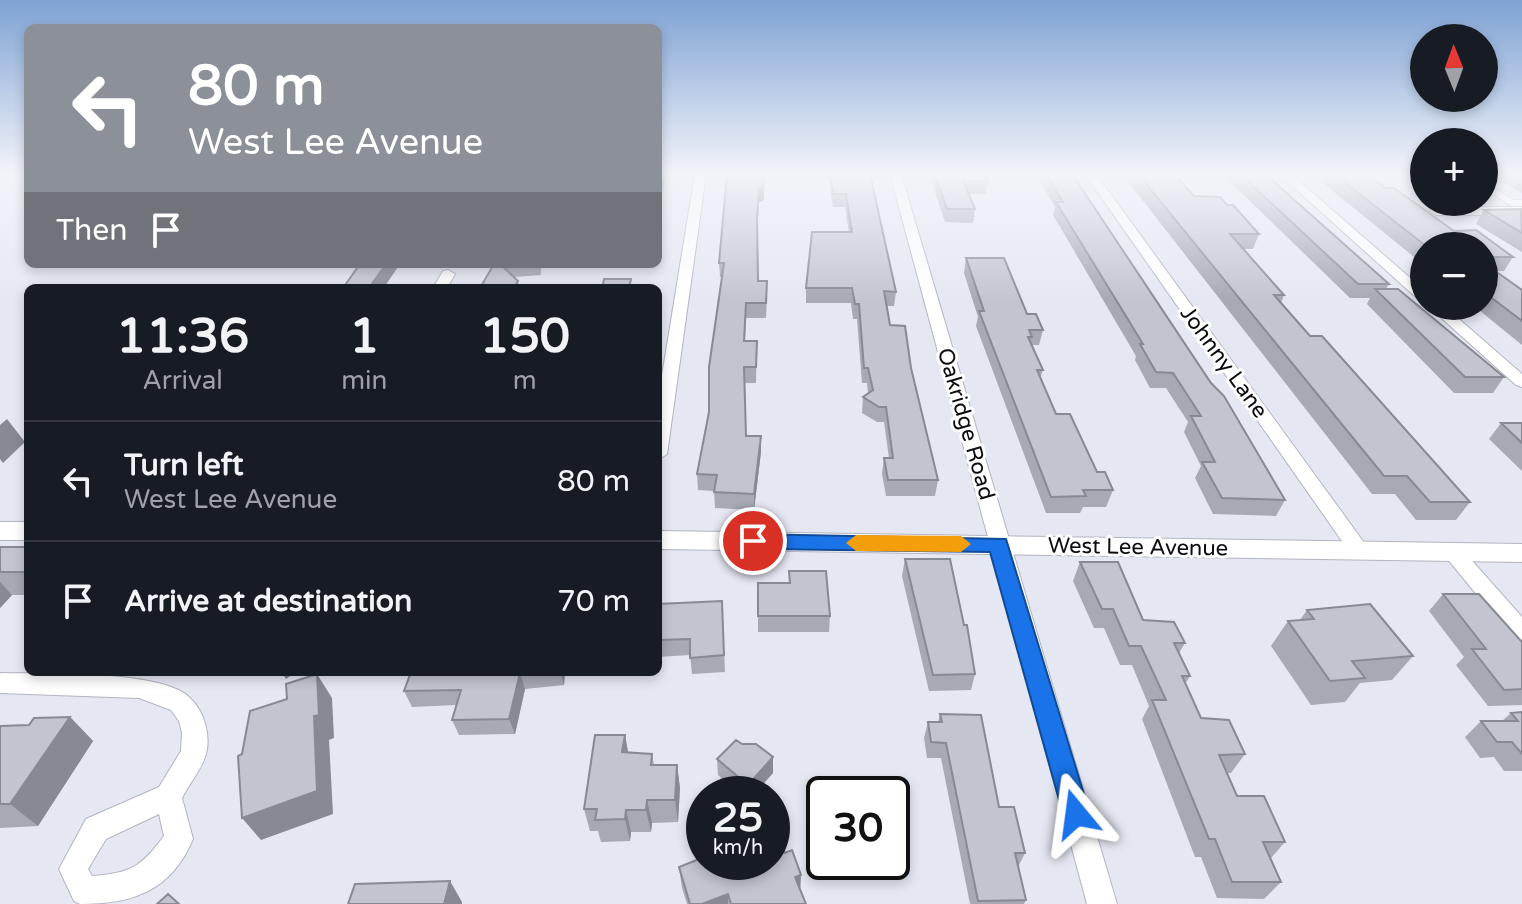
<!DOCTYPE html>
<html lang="en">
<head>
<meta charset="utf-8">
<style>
  :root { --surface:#171b24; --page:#242831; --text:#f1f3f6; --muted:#9ea1a6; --line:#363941 }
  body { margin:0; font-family:"Varela Round",sans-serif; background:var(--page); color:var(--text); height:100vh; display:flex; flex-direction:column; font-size:30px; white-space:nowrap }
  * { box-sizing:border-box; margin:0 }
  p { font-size:26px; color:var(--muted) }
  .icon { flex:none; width:44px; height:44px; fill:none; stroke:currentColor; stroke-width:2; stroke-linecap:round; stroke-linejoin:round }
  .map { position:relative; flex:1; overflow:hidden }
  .sheet { position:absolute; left:24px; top:284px; width:638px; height:392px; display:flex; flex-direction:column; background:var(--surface); border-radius:12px; box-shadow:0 4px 12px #0003 }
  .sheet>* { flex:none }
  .banner { position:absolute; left:24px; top:24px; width:638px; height:244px; border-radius:12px; box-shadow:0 4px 12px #0003; background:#8c9099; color:#fff; overflow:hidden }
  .needle { width:52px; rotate:359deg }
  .fabs { position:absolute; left:1410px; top:24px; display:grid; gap:16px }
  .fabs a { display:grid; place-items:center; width:88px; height:88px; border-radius:50%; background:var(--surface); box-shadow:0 4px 12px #0003; font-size:40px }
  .speed { position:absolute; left:686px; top:776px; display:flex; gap:16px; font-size:40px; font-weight:700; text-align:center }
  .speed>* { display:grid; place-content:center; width:104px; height:104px; border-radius:50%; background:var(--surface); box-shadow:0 4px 12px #0003; line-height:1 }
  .speed small { font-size:20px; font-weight:400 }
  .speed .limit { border:4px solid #111; border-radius:12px; background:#fff; color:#111 }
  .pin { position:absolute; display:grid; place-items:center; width:68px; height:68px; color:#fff; margin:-34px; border:4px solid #fff; border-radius:50%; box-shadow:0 2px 8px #0007 }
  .me { position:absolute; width:88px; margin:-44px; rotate:344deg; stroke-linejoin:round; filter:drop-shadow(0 0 6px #0008) }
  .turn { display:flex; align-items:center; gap:28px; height:168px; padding:0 32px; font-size:36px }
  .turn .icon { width:104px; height:104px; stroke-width:2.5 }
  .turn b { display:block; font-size:56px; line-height:68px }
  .then { display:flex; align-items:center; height:76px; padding:0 32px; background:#0003; gap:16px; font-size:30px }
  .eta { display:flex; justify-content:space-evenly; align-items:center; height:136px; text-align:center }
  .eta b { font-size:48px; font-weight:800; line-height:56px }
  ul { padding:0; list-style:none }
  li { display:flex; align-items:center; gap:24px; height:120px; padding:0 32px; border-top:2px solid var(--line) }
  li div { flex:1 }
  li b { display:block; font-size:30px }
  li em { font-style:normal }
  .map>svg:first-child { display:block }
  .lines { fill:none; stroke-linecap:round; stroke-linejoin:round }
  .service-casing { stroke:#b2b4c0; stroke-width:7 }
  .minor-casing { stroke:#b2b4c0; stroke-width:2 }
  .tertiary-casing { stroke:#b2b4c0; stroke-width:2 }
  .service { stroke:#fff; stroke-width:6 }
  .minor { fill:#fff; fill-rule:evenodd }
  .tertiary { fill:#fff; fill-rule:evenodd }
  .wall { fill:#a7a9b3 }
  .shaded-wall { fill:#888992 }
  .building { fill:#c2c4d0; stroke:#888992; stroke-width:2 }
  .route { fill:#1a73e8; stroke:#114b97; stroke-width:2 }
  .slow { fill:#f59e0b }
  .labels { text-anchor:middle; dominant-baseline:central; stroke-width:6; stroke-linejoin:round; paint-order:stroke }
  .street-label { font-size:22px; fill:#0b0c10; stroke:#fff }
</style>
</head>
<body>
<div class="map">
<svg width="1522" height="904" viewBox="0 0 1522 904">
  <rect width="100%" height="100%" fill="#e5e7f3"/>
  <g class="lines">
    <g class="service-casing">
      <path id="service" d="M1495,192l17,11h10"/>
    </g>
    <g class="minor-casing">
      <path id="minor" d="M695,174h11l-39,280 -9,6v-60z
        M890,174h11l216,730h-30z
        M1085,174h11l269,370 3,5 -3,5h-14z
        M1279,174h12l133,116v11l-5,-1z
        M1522,207v8h-86l-6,-4 6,-4z
        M448,270l7,4 -8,14h-14l10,-17z
        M1428,306h16l78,68v13l-6,-2z
        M1452,543l7,3 63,71v25l-8,-2 -69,-84 -3,-5 3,-5z
        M0,673c41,1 161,-3 189,24 15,13 22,38 17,57 -4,15 -17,30 -24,44l11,41c-22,52 -60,65 -113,65l-6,-3 -15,-32 27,-50 73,-32 22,-36 1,-18 -3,-12 -8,-11 -32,-12 -139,-5zM159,814l5,22c-23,31 -33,37 -72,40l-4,-7 18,-30z"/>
    </g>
    <g class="tertiary-casing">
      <path id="tertiary" d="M0,522h28v18h-28z
        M658,531l864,13v18l-864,-13z"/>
    </g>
    <use href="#service" class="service"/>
    <use href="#minor" class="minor"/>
    <use href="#tertiary" class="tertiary"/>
  </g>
  <path class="wall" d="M727,174l37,26 -5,2 -2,26 1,53 9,15 -1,22h-20l-1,23h12l-1,42h-11l1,53 15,16 -7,58 -39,-2 -1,-17 -16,-1 -1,-16 12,-62 13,-135h-2l-1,-14z
    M828,174h42l26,118 -2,14h-7l3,19 21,43 27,112 -3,16h-49l-4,-22 2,-16h5l-5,-36h-7l-15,-9 1,-16 5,-4 -1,-10h-5l-5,-64h-4l-2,-16h-45v-15l43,-56 -4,-25h-12z
    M929,174h57l2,7 -2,13h-17l6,15 -2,14 -28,-1z
    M1036,174h36l213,326 -9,16 -63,-2 -18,-36 6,-12 -17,-34 4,-10 -22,-34h-16l-15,-28 1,-4 -83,-141 2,-8z
    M1122,174h52l20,22 33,9 32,29 -6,15h-9l40,46 -3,8 29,33 160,166 -14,18h-40l-21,-26h-23z
    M1222,174h44l123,110 -3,5 118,88 -11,16h-39l-87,-89 3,-6h-20z
    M1327,174h38l89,57 59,26 -9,14h-9l27,19v55l-48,-39h10v-60h-60v19l-101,-82z
    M1487,174h35v19z
    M1522,209v43l-46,-28 8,-14z
    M966,258l61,56 16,16 -4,15h-7l11,25 -3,8 16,36 41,58 16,18 -7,17h-23l-3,6h-34l-70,-187 2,-9 -14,-44z
    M494,264h47v11l-27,2 4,4 1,7h-39z
    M1501,423h21v48l-33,-32z
    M0,547h28v48h-16l-12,13z
    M905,559l59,66 11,49 -4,16 -42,1 -27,-115z
    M1080,562l63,58 42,23 -6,10 11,23 -5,8 16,34 44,36 -14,19h-4l10,23 48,46 -14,16 10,24 -17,17 -47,-1 -16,-41h-6l-53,-138 7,-13 -17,-41h-12l-16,-37h-10l-21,-47z
    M789,571l41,45 -1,16h-71v-49h31z
    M1443,594l79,48v63l-34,1 -32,-41 8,-8 -35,-46z
    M722,601l3,71 -33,2 -2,-19 -32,2v-53z
    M1307,610l106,46 -21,24 -32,3 -15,19 -34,3 -40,-59 17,-25 12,-1z
    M411,672h154l-1,13 -39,4 -10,45 -56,1 -7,-15 4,-15 -44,2 -8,-16z
    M1522,712v59h-18l-10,-14 -14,1 -15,-21 16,-16h21l9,-8z
    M940,714l59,93 26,46 -7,14 8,33 -2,4h-54l-29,-146h-14l-3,-20 4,-16h10z
    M70,717l23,24 -55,85 -38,2v-102l29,-1z
    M625,735l3,17 24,2 2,11h23l3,23 -2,34 -26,1 -1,9h-20l-1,9 -29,1 -3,-11h-8l-6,-22z
    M717,759l56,14 -19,21h-13l-23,-19z
    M679,867l121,22 6,15h-119l-5,-16z"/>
  <path class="shaded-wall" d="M662,174h4l-8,37v-17z
    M764,187v13l-5,2 -2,29 2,-42z
    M386,264h19l-7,3 -13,19 1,2h-14l-1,-3z
    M7,419l18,23 -22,21 -3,-4v-34z
    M761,436v16l-7,58v-16z
    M0,582l12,13 -12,13z
    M281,672h15l-10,7z
    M560,672h5l-1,13z
    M520,673l5,16 -10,45 -6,-15z
    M317,674l15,24 2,40 -5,2 4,74 -72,26 -19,-22 72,-102z
    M70,717l23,24 -55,85 -28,-22z
    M625,735l4,23 -7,-6z
    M773,757v16l-19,21h-6v-9z
    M677,765l3,23 -2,34 -3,-22z
    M647,800l5,23 -1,9 -5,-22z
    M626,810l5,22 -1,9 -5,-22z
    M801,875l-1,21 -5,-19z
    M450,881l12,21v2h-18z
    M728,894v10h-26z"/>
  <path class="building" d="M658,174h4l-4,20z
    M727,174h36l1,13 -5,2 -2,28 1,64h9l-1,22h-20l-2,38h13l-1,26h-12l2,69h15l-7,58 -40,-2 3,-17 -20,-1 12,-62v-45l15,-104h-5z
    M830,174h40l26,118 -12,-1 6,34 15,1 6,42 27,112h-50l-4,-22h9l-7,-51h-7l-16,-10 10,-7 -5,-22h-4l-5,-64h-4l-3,-16h-46l6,-56h40l-6,-38h-13z
    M935,174h51l2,7h-25l12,28h-28z
    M1046,174h26l139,209 13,13 61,104 -63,-2 -20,-36h13l-24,-46h10l-28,-43 -17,-1 -16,-28h3l-87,-142h7z
    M1138,174h36l20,22 26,1 7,8h6l26,29h-29l54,61h-10l36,41h12l148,166h-40l-23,-26h-23z
    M1240,174h25l124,110h-31z
    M1334,174h31l21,14h8l60,43 22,-1 37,27h-29v-11h-58z
    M1521,209l1,24 -38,-23z
    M966,258h38l23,56h9l7,16h-14l3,7h-4l15,33h-6l19,44h14l27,58h8l8,18h-30l3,6 -35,1 -72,-186h5z
    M1484,263l38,27v31l-38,-29z
    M360,264h26l-15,21h14l-2,3h-40z
    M494,264h6l18,17 -4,7h-34z
    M604,279h27l-2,9h-27z
    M1375,289h23l106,88h-39z
    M1501,423h21v20z
    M0,547h28v25h-28z
    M905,559h45l14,66h3l8,49 -42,1z
    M1080,562h38l25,58 31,2 11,21h-11l16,33h-8l19,42 28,2 16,34 -26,1 18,41h27l21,46h-22l18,40h-49l-17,-43h-6l-57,-139h14l-25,-54h-12l-16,-37h-11z
    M789,571h37l4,45h-72v-33h32z
    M1443,594h36l43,48v47l-18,1 -32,-41h14z
    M722,601l2,54 -34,3v-19l-32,1v-36z
    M1370,604l43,52 -61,5 13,17 -35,3 -42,-60 26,-2 -7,-9z
    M411,672h124l-15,1 -11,46 -57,1 9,-30 -57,1z
    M317,674l2,41 -5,1 3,75 -75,27 -4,-62 4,-2 8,-43 37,-12 -1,-15z
    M1522,712v42l-10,-12h-15l-16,-21h37l-7,-8z
    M940,714l41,1 18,92h15l11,46h-10l11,47 -48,1 -32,-158 -15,-1 -3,-20h14z
    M70,717l-60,87h-10v-78l29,-1 5,-7z
    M595,735h30l-3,17 30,2 -1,11h26l-2,35h-28l-1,10h-20l-1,9 -30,1 2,-11h-13z
    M736,740l6,4h14l17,13 -25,28 -31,-26z
    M777,830l8,23 7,-3 9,25 -6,2 11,27h-75l-3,-10 -26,10h-12l-11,-37 25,-10v5h68v-30z
    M450,881l-6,23h-96l7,-20z
    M168,894l11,10h-22z"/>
  <linearGradient id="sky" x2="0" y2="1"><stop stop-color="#7ea2d3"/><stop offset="0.58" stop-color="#f3f4fa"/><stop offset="1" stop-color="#f3f4fa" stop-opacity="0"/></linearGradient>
  <rect width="1522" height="301" fill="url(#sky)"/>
  <path class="route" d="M753,534l253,5 84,275 -4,10 -10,3 -9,-3 -4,-10 -73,-262 -237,-3 -10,-8z"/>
  <path class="slow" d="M856,535l105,1 10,8 -10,8 -105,-1 -10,-8z"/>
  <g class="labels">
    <g class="street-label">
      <text transform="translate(1224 362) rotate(54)">Johnny Lane</text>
      <text transform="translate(966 424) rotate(74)">Oakridge Road</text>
      <text transform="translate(1138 547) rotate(1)">West Lee Avenue</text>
    </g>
  </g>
</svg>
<div class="fabs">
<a><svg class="needle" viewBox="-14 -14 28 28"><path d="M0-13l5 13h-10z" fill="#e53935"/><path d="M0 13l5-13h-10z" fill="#9ea1a6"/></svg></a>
<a>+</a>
<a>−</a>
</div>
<div class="speed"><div>25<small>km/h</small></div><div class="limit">30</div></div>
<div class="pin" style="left:753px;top:541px;background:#d93025"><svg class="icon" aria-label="arrive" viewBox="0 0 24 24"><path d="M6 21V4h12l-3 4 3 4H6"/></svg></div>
<svg class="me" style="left:1076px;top:814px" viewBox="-20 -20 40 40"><path d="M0-17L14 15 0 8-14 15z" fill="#1a73e8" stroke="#fff" stroke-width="4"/></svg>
<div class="banner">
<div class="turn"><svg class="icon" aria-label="left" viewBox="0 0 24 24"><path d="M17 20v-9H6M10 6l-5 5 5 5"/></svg><div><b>80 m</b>West Lee Avenue</div></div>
<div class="then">Then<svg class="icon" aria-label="arrive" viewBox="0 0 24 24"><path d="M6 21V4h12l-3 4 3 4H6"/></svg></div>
</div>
<section class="sheet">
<div class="eta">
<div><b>11:36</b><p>Arrival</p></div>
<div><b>1</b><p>min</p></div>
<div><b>150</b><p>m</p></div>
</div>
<ul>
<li><svg class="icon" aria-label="left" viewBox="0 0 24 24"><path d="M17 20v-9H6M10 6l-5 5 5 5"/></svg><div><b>Turn left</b><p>West Lee Avenue</p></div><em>80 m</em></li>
<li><svg class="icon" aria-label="arrive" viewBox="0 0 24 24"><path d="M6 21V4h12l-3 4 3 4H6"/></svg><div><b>Arrive at destination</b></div><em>70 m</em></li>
</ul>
</section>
</div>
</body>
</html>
